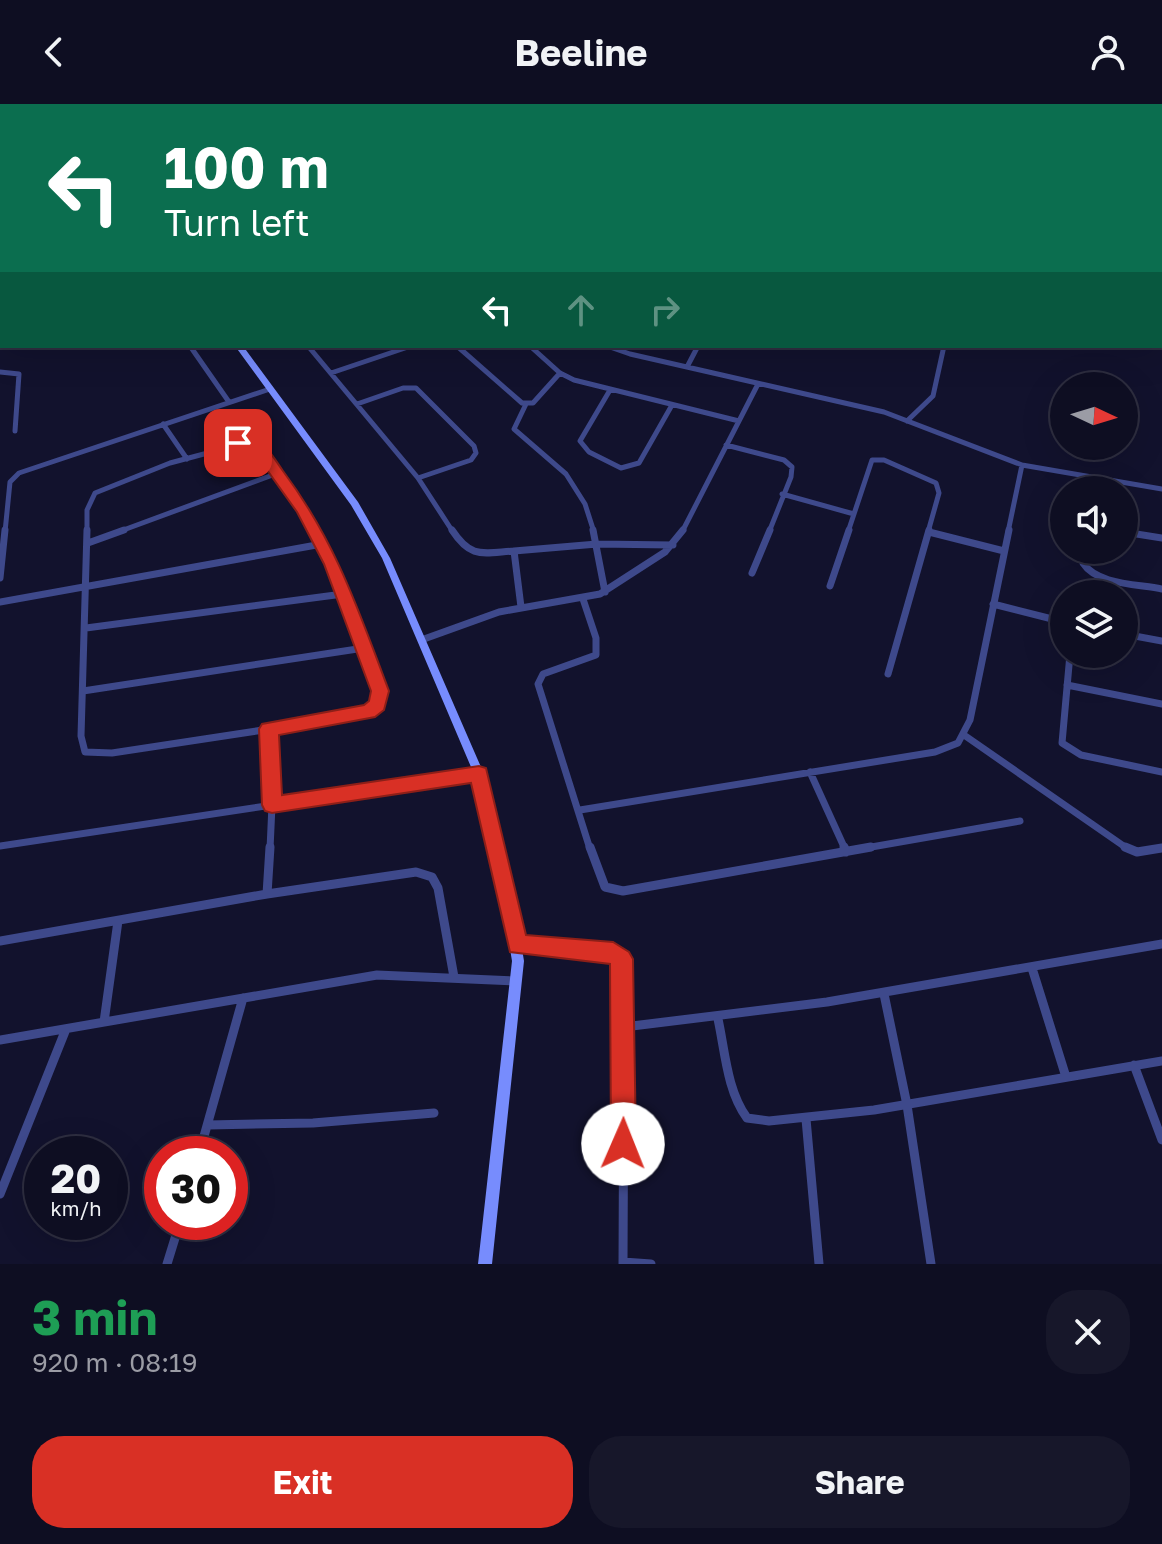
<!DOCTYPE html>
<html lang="en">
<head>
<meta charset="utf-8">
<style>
  :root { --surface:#0e0e22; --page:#17172a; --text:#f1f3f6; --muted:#9b9ca5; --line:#2e2e40; --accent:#d93025 }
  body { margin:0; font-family:"Golos Text",sans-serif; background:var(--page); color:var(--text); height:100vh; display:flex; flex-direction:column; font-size:30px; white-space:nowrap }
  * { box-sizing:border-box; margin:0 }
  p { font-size:26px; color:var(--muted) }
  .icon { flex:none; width:44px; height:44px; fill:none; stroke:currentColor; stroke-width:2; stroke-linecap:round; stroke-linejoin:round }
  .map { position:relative; height:1160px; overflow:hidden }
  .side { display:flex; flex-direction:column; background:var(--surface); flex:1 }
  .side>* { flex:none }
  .top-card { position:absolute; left:0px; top:0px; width:1162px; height:244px; box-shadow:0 8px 32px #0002,0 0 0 2px var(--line); background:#0b6e4f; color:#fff; overflow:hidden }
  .needle { width:52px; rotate:94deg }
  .buttons { position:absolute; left:1050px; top:268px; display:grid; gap:16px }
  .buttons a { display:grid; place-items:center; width:88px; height:88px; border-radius:50%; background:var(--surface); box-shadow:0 8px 32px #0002,0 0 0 2px var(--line); font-size:40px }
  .speed { position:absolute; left:24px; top:1032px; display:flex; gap:16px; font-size:40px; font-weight:700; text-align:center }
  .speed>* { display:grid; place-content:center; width:104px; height:104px; border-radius:50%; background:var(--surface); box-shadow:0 8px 32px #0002,0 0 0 2px var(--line); line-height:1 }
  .speed small { font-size:20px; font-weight:400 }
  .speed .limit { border:12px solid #d22; background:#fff; color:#111 }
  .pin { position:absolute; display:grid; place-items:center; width:68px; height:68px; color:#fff; margin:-34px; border-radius:16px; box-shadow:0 4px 12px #0006 }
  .me { position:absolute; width:88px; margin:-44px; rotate:1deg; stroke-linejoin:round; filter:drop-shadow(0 0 6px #0008) }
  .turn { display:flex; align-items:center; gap:28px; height:168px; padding:0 32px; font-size:36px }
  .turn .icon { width:104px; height:104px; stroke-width:2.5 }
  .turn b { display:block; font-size:56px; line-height:68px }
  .lanes { display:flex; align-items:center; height:76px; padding:0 32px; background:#0003; justify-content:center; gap:40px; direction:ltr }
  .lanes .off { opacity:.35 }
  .round { display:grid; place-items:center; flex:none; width:84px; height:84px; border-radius:32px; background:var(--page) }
  .summary { display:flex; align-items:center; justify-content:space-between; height:136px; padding:0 32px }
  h1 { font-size:48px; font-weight:700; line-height:60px; color:#1e9e55 }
  .button { display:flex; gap:16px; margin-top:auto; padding:16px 32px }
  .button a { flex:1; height:92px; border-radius:32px; background:var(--accent); color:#fff; font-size:32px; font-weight:700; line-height:92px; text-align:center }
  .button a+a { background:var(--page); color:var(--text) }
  header { display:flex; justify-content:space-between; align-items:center; height:104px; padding:0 32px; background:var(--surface); font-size:36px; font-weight:700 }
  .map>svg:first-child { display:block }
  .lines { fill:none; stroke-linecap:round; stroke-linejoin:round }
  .street-far3 { stroke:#3e498b; stroke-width:4 }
  .street-far2 { stroke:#3e498b; stroke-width:5 }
  .street-far1 { stroke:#3e498b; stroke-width:7 }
  .street { stroke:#3e498b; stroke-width:9 }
  .secondary { fill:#778cfd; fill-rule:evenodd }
  .route { fill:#d93025; stroke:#8d1f18; stroke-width:2 }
</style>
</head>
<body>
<header><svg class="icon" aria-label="back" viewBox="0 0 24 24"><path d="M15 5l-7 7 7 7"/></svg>Beeline<svg class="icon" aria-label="person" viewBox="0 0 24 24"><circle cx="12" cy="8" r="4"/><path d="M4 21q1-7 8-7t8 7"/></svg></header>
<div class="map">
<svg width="1162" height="1160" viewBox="0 0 1162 1160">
  <rect width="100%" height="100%" fill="#12122d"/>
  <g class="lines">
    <path class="street-far3" d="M427,0l3,2
      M973,0l4,2
      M46,2l16,-2
      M191,2l14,-2
      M269,2l14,-2
      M511,2l36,-2
      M0,11l2,4
      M0,35l2,-4
      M1160,141l2,6"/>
    <path class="street-far2" d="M190,242l39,56
      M308,242l110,132 35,54
      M457,242l65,57h11l27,-30
      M530,242l30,27 14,7 165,41
      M607,242l23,8 254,58 138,53 140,24
      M687,263l11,-21
      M0,268l19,2 -4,57
      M331,269l80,-27
      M610,286l-30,51 9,11 32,16 18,-5 33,-58
      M357,300l46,-16h13l58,58 2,7 -5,7 -53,18
      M526,300l-12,25 52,45 19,30 9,28
      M907,317l26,-25 11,-50
      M163,320l24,35
      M726,341l58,15 8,7 -1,10 -22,55
      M782,390l72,20
      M5,428l5,-50 9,-9 251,-84
      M87,428v-22l8,-17 75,-30 79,-21 22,20 43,70
      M118,428l160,-59
      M682,428l76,-148
      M848,428l24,-72h12l52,23 3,10 -11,39
      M1008,428l14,-67"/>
    <path class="street-far1" d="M87,426l-6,206 4,16 27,1 230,-35 36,-13 2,-14 -3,-9 -42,-105 -22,-47
      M452,426c19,29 30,23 62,21l7,56
      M593,426l12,62
      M929,428l75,19
      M1124,428l38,6
      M88,439l36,-13
      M1085,446l-2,13c14,22 55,21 79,26
      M514,447l83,-7 76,1
      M752,469l18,-43
      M0,474l5,-48
      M830,482l19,-56
      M583,495l13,39v17l-53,19 -5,10 52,165
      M0,498l322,-58
      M993,500l71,18
      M86,524l257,-34
      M1124,530l38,7
      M424,535l75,-27 101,-18 65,-42 18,-22
      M1070,550l-8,89 19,12 81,17
      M888,570l41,-144
      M1067,581l95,19
      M83,587l281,-43
      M269,625l3,76 -2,44
      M964,631l164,114
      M810,668l35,77
      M580,706l355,-58 23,-9 12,-23 39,-190
      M0,742l479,-72
      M860,745l160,-28
      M1155,745l7,-1"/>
    <path class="street" d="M590,743l15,40 18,4 248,-44
      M844,743l2,5
      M1125,743l12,5 25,-4
      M267,790l3,-47
      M0,837l267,-47 149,-22 16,5 6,11 16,89
      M517,841l96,7 8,7 3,68 -1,237
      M1032,864l34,109
      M884,890l23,111 24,159
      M718,915c7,32 9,72 29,99l22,3 105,-11 288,-49
      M104,918l14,-101
      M624,923l203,-25 335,-58
      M0,936l377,-65 139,6
      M1134,961l28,75
      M806,1015l13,145
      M208,1021l105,-2 121,-10
      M199,1050l44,-156
      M0,1090l66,-165
      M623,1158l28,2
      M167,1160l13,-42"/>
    <path class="secondary" d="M59,0h6l2,2h-6z
      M0,118h2v4h-2z
      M235,242h8l115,156 32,56 94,216 28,114 12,73 -32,303h-14l34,-303 -12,-73 -26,-114 -92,-216 -31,-53z"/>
  </g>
  <path class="route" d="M249,333c17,5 24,20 34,34 53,71 75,138 106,220l-5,19 -9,7 -96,18 3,60 197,-29 7,2 40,167 87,7 16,10 4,7 3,185 -4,9 -9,4 -9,-4 -3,-9 -1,-180 -100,-12 -39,-169 -199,30 -7,-2 -3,-6 -3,-76 3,-5 102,-19 5,-4 2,-10 -47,-127 -27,-52 -45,-63 -19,-3 -2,-3 2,-4z"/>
</svg>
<div class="buttons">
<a><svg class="needle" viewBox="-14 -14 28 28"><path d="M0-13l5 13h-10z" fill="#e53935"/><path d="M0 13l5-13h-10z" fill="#9b9ca5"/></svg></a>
<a><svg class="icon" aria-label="sound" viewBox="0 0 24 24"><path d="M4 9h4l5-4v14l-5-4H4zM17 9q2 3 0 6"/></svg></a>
<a><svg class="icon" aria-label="layers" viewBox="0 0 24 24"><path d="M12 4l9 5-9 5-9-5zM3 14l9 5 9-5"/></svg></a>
</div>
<div class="speed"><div>20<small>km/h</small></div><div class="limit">30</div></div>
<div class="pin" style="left:238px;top:339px;background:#d93025"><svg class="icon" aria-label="arrive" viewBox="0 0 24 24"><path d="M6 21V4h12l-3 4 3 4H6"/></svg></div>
<svg class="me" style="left:623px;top:1040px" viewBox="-20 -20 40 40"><circle r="19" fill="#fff"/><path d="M0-13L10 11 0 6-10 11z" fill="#d93025"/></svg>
<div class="top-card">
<div class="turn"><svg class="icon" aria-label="left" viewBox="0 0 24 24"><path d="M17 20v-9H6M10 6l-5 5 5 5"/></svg><div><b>100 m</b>Turn left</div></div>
<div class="lanes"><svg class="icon" aria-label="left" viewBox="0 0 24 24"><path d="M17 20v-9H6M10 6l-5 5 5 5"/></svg><svg class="icon off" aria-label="ahead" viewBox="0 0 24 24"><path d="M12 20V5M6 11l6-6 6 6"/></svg><svg class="icon off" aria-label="right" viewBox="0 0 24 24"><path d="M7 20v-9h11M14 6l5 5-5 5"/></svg></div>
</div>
</div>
<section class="side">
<div class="summary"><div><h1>3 min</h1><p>920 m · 08:19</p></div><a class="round"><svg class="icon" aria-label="close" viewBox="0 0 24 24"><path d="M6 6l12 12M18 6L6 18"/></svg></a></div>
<div class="button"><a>Exit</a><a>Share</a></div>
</section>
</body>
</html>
